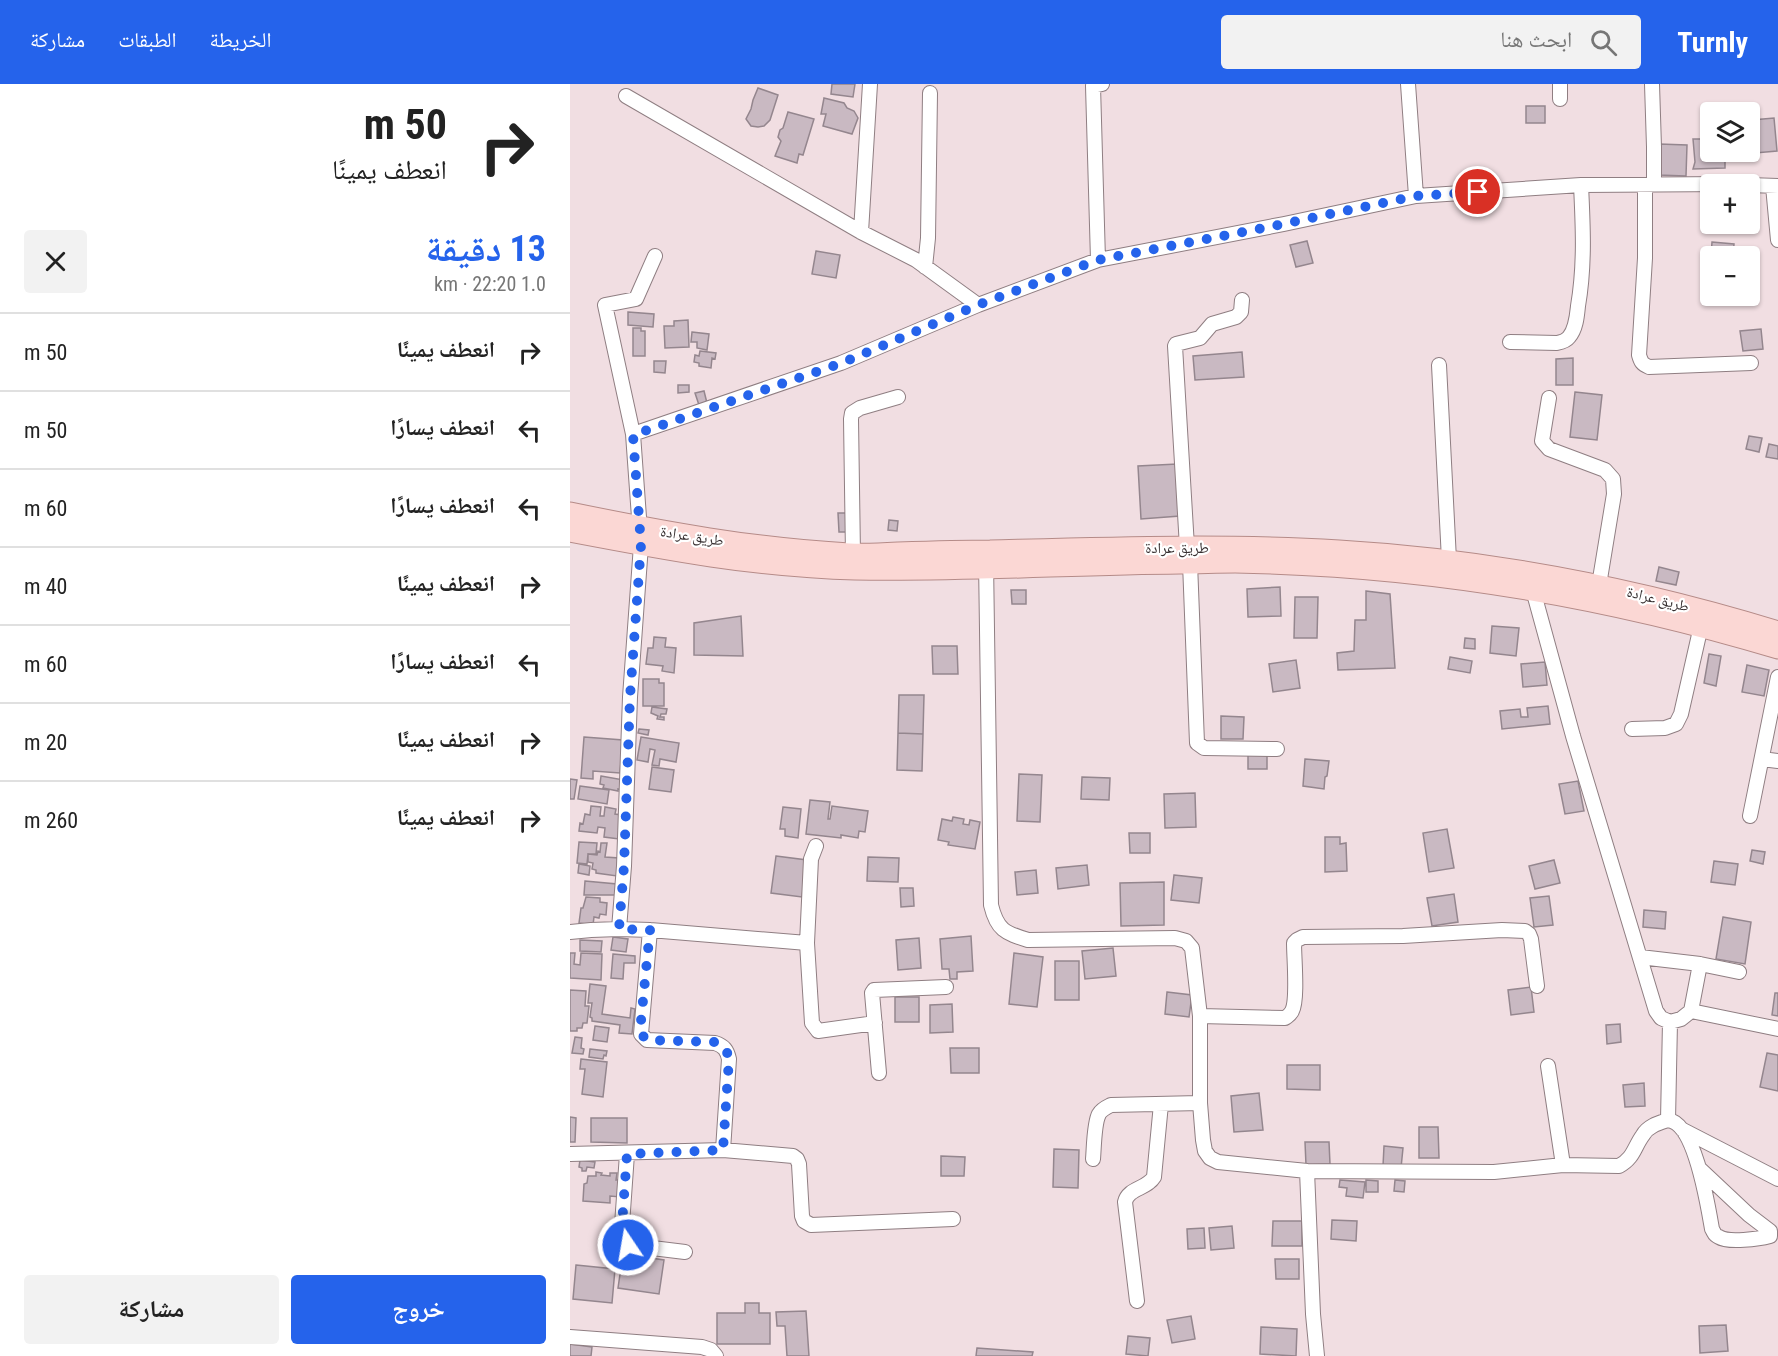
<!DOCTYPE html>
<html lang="ar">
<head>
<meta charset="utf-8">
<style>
  :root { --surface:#fff; --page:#f2f2f2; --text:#222; --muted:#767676; --line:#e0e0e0; --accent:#2563eb }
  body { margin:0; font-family:"Roboto Condensed","Noto Naskh Arabic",sans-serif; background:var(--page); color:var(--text); direction:rtl; height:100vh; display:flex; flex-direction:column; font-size:22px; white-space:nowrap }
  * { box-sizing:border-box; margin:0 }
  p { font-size:20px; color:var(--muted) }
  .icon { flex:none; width:33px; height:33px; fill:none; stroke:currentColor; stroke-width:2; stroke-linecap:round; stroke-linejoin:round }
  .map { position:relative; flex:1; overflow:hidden; direction:ltr }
  .details { display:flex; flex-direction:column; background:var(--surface); width:570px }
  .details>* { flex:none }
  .top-card { background:#fff; color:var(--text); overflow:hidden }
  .tools { position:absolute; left:1130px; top:18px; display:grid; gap:12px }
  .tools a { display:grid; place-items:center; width:60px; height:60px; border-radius:6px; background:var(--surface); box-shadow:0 2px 4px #0004; font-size:30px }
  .pin { position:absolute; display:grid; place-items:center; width:51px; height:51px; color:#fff; margin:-26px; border:3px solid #fff; border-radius:50%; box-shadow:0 2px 6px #0007 }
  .me { position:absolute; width:66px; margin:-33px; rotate:348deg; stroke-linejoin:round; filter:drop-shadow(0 0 4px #0008) }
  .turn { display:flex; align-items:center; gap:21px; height:126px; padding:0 24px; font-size:27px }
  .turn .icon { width:78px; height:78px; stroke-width:2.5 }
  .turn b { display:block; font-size:42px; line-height:51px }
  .round { display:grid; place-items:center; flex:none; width:63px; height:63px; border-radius:6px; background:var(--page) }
  .summary { display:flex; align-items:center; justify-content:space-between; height:102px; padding:0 24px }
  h1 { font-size:36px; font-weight:700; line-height:45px; color:var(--accent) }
  .cta { display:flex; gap:12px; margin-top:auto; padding:12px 24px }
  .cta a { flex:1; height:69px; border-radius:6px; background:var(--accent); color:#fff; font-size:24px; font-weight:700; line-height:69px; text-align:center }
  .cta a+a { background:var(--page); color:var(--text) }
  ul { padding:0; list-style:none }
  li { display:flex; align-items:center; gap:18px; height:78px; padding:0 24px; border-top:2px solid var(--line) }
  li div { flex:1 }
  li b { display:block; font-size:22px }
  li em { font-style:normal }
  header { display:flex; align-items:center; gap:36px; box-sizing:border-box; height:84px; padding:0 30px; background:var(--accent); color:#fff }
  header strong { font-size:28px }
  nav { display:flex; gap:33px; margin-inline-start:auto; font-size:21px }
  .search { width:420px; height:54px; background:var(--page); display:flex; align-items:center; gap:15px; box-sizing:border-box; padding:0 21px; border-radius:6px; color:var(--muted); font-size:22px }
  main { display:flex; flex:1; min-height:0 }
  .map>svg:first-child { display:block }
  .building { fill:#c9b9c2; stroke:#94868e; stroke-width:1.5 }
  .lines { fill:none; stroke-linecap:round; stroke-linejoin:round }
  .street-casing { stroke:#8f7e82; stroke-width:16 }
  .primary-casing { stroke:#b58b88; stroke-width:23 }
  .street { stroke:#fff; stroke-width:14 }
  .primary { stroke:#fbd7d4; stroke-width:21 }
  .route { stroke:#2563eb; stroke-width:10; stroke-dasharray:0 18 }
  .labels { text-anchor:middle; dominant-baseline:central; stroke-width:4.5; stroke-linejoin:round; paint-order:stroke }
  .street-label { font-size:15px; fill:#362f30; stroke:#fff }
</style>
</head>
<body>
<header>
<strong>Turnly</strong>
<div class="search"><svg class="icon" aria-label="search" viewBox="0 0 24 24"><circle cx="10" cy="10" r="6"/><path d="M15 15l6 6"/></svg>ابحث هنا</div>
<nav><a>الخريطة</a><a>الطبقات</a><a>مشاركة</a></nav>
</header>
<main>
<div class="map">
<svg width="1208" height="1272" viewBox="0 0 1208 1272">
  <rect width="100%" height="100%" fill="#f1dee2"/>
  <path class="building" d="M262,0h23l-2,13 -22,-3z
    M188,4l20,7 -8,25 -6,6 -6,1 -7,-1 -5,-7 5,-10 2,-9z
    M254,14l20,5 3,5 7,3 4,7 -6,16 -29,-8 3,-12h-5z
    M956,22h19v17h-19z
    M218,28l26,7 -11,36 -4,-1 -2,9 -22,-7 6,-15 -3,-4 2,-7 3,-2z
    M1204,34l3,33 -22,2 -3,-33z
    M1123,55h17v13h15v16l-32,1 2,-7z
    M1089,60l28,1 -1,31 -28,-1z
    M737,157l6,22 -17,4 -6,-22z
    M1142,158l22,2 -1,12h-22z
    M246,167l24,4 -4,23 -24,-4z
    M58,228l26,2 -1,13 -25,-2z
    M118,236l1,27 -24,1 -1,-22h10v-5z
    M63,244h8v3h4v25h-12z
    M1191,245l2,20 -20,2 -3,-20z
    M122,248l17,2 -2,16 -10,-2v-6h-6z
    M130,267l16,2 -1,6 -3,-1 -1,10 -12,-2v-3l-5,-1 1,-7 4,1z
    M672,268l2,25 -49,3 -2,-24z
    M1003,274v27h-17v-26z
    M84,277h12l-1,12 -11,-1z
    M108,301h11v7l-11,1z
    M134,307l3,12 -8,2 -4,-12z
    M1005,308l27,3 -5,45 -27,-3z
    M1179,352l13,2 -3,14 -13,-3z
    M1199,360l9,2v13l-12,-2z
    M607,380l3,52 -39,3 -3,-53z
    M268,429h12v19h-11z
    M319,436l9,1 -1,10 -9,-1z
    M1089,483l20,5 -3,13 -20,-4z
    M710,503l1,29 -33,1 -1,-28z
    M441,506h15v14h-14z
    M796,507l24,3 5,74 -57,2 -1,-17 17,-2 1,-31h11z
    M725,513h23l-1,41h-23z
    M171,532l2,40 -49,-1v-32z
    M922,542l27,2 -3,28 -26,-3z
    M84,553l12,1 -1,9 11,1 -2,25 -12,-2 1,-5 -17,-2 2,-16h5z
    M895,554l10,1v10l-11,-1z
    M362,562h25l1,28h-25z
    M1139,570l12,2 -5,30 -12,-3z
    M880,573l22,4 -2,12 -22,-4z
    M726,576l4,28 -27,4 -4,-28z
    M975,578l2,23 -24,2 -2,-23z
    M1177,581l22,5 -5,26 -22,-4z
    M73,595h16v4h5v23h-21z
    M329,611h25l-1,39 -25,-1z
    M978,622l2,18 -48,5 -2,-18 20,-2 1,8h7l-1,-9z
    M82,623l15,2 -1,5h-5l-1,3h4v3l-7,-1 1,-3 -7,-3z
    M651,632l23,1 -1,22h-22z
    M69,645l10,1 -1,5 -10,-2z
    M328,649l25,1 -1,37 -25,-1z
    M14,653l39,3 -3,33 -27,-2v8l-12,-1z
    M71,653l38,6 -3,19 -16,-3 -1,7 -7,-1 3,-15 -5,-1 -2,13 -11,-2z
    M678,669h19v16h-19z
    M735,675l24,2 -2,15 -2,1 -1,12 -21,-3z
    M82,683l22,3 -3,22 -22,-3z
    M449,690l23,1 -2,47 -23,-1z
    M31,692l23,4 -1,10 -5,-1v2l-15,-3 1,-3 -4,-1z
    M512,693l28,1 -1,22 -28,-1z
    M0,695l7,1 -3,19h-4z
    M1008,697l6,30 -19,3 -6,-30z
    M10,702l29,4 -2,14 -29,-5z
    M625,709l1,34 -31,1 -1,-34z
    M240,716l20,2 -2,17h2l2,-13 36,5 -3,21 -6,-1 -1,7 -17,-3v3l-35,-4z
    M21,722l10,1 -1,9h4l1,-9 11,2 -1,5 7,1 -3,24 -15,-2 1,-9 -7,-1 -1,6 -18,-2 1,-8 3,1 2,-10 5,1z
    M213,723l18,2 -3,29 -13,-2v-7h-5z
    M383,733l11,2 -1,5 6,1 1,-5 10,2 -5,27 -27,-4 1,-3 -11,-2 4,-21 10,2z
    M877,745l7,39 -25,4 -6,-39z
    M559,749h21v20h-20z
    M755,753h15v7l6,-1 1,28 -22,1z
    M9,758l18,1 -1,11h-8l-1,10 -10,-1z
    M31,759h6l-2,14 14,1 -2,18 -21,-3v-3l-4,-1 1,-6 -5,-1v-8l9,1 1,-4 2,1z
    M1182,766l13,2 -2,12 -13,-3z
    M206,772l31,4 -5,37 -31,-4z
    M298,773l31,1 -1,24 -31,-1z
    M984,776l6,23 -25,6 -6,-23z
    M1144,777l24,3 -3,21 -24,-3z
    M9,780l11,2 -1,9 -11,-2z
    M517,781l2,20 -31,4 -2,-21z
    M466,786l2,23 -21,2 -2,-23z
    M604,791l28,3 -3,25 -28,-3z
    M15,797l32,3 -1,11h-32z
    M594,798v43l-43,1 -1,-43z
    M330,804h13l1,18 -13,1z
    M884,810l4,28 -26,4 -5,-28z
    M979,812l4,29 -19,2 -4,-29z
    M16,813l14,1v4l7,1 -1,12 -6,-1 -1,4 -5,-1 -1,8 -14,-2 2,-15h2z
    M1074,826l22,2 -1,17 -22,-2z
    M1153,833l28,5 -6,42 -29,-5z
    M401,852l2,35 -16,1v7h-7l-1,-10h-7l-2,-30z
    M43,853l15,2 -2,13 -15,-2z
    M349,854l2,30 -23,2 -2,-30z
    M10,856l22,1 -1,11 -21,-1z
    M543,864l3,28 -31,3 -3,-28z
    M0,869h5l-1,11 6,1 1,-12 21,1 -1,26 -31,-2z
    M444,869l29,4 -6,50 -28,-3z
    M43,870l22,2v7h-11l-1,16 -12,-1z
    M485,877h24v39h-24z
    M20,900l16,2 -4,28 28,4 1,-10 4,1 -3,25 -13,-1 1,-8 -28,-4v-3l-2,-1 2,-14h-4z
    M961,903l3,25 -23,3 -3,-25z
    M0,906l16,1 -1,15h4l-2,17h-4l-1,5h-5v3h-7z
    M597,908l25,3 -3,22 -24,-3z
    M1205,909h3v23l-6,-1z
    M325,913h24v25h-24z
    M382,920l1,28 -23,1v-28z
    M1050,940l1,18 -14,2 -1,-19z
    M25,942l14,2 -2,14 -14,-2z
    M5,953l7,1 -1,10 3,1 -1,5 -11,-1z
    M380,964h29v25h-28z
    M20,965l17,2 -1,5 -2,-1 -1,4 -14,-2z
    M1197,969l11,2v36l-18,-4z
    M11,975l26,3 -4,35 -21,-3 3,-25h-5z
    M717,981h33v25l-33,-1z
    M1074,999l1,23 -20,1 -2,-22z
    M689,1009l4,37 -29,2 -3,-36z
    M0,1033l6,1 -1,24h-5z
    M21,1034h36v25l-36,-1z
    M849,1043h19l1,31h-20z
    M735,1058h24l1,22 -24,1z
    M814,1062l19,2 -2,20 -18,-2z
    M484,1065l25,1 -1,38 -25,-1z
    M371,1072l24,1 -1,19h-23z
    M10,1076l15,2 -1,6 -7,-1 -1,4h-4v-3l-3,-1z
    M26,1088l6,1 -1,2 9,1v-3h7l-1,7h3l2,17 -11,-1v7l-27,-2 1,-17 3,-1 1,-7h8z
    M770,1096l25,2 -2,16 -17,-2 1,-8 -8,-1z
    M796,1096l12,1v11h-12z
    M825,1096l10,1 -1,11 -10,-1z
    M762,1136l25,1 -1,20 -25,-2z
    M703,1137h29v25h-30z
    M662,1142l2,22 -23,2 -2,-22z
    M634,1144l1,20 -17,1 -1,-20z
    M53,1170l41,6 -5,34 -41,-6z
    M705,1175h24v20h-23z
    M6,1181l39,4 -3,34 -39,-4z
    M175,1219h14v10h11v31h-53v-31h28z
    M236,1227l3,45h-22l-2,-30h-8l-1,-14z
    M621,1232l4,23 -23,4 -5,-23z
    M1156,1241l2,26 -28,2 -1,-27z
    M691,1243l36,2 -1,27 -36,-2z
    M558,1252l22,2 -2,18 -22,-2z
    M0,1260l22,3 -1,9h-21z
    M407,1264l56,4 -1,4h-56z"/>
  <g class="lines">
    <g class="street-casing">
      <path id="street" d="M838,0l8,112
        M1082,0l2,63v37
        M56,12l235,136 55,28 62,45
        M990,15v-15
        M1075,101v73l-6,97c2,7 3,9 10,12l102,-4
        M1179,101l29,1
        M1203,102l5,54
        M291,148l9,-148
        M528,176l-5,-174 9,-2
        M355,183l3,-29 2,-145
        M940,258l47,1c5,-1 9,-2 12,-6 7,-8 8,-21 9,-31 7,-41 5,-80 3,-121
        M869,281l10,195
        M979,314l-7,43 7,8 56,21 8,9 1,15 -15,91
        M63,350l208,-71 137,-58 120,-45 186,-36 132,-28 165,-11 148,-1
        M617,463l-12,-201 1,-2 24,-6 12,-14 24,-7 5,-5 1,-12
        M283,471l-2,-136 1,-6 8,-5 38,-11
        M416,477l5,344c6,25 14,28 37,35l147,-2 11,3 6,7 8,68v87l3,37 2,11 5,7 8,4 89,9 6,143 4,42
        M620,479l7,180 7,5 73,1
        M963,506l40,146 83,275 5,7 9,4 -2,98c27,3 40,86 44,109 3,5 2,6 7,8 9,6 40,2 51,-1v-5l-21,-16 -49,-46
        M1062,645l33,-1 11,-4 5,-10 20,-88
        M1192,675l16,2
        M1180,732l28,-139
        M49,845l31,1 157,13 4,-84 5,-13
        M80,846l-9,104 6,6 68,3c9,3 12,7 14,16l-6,91
        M0,848l21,-2 28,-1 5,-63 6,-169 11,-152 -8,-111 -28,-129 31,-6 19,-43
        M237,859l5,80 6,8 57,-8
        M1070,873l60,7 39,8
        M1121,927l87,18
        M630,932l85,2c4,-3 5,-3 7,-7 6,-11 2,-53 2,-68l3,-3 6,-3 100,-1 99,-6 23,1 4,3 2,5 6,47
        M1100,938l11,-3 10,-8 9,-47
        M978,982l15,99
        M309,989l-7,-80 2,-3 72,-3
        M1113,1046l95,49
        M0,1070l153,-4 70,6 4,3 2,5 3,52 2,5 7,4 142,-6
        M57,1070l-6,85 7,6 57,7
        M523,1075c1,-11 1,-36 6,-45 3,-5 8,-7 12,-9l89,-2
        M737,1087l187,1 69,-7 56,1c15,-8 15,-19 24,-31 5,-9 16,-12 25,-15
        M567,1217l-12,-99c3,-14 22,-13 29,-25l7,-73
        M0,1253l132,10 9,3 5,6"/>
    </g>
    <g class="primary-casing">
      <path id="primary" d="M0,429c92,19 185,36 279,41 16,1 33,0 49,-1 30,-1 61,-2 92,-2 116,-3 233,-7 349,0 150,9 296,37 439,81
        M0,447c94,18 189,36 285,38 108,2 217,-5 325,-6 18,0 37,-1 55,-1 184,3 367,33 543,86"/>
    </g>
    <use href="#street" class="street"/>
    <use href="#primary" class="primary"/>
  </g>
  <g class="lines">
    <path class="route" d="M58,1161l-7,-6 6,-85 96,-4 6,-91c-2,-9 -5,-13 -13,-17l-69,-2 -6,-6 -1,-3 10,-101 -31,-1 5,-63 6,-169 11,-152 -8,-110 209,-72 136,-58 120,-45 166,-32 152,-32 62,-4"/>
  </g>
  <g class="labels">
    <g class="street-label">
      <text transform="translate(122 452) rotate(9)">طريق عرادة</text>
      <text x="607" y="464">طريق عرادة</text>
      <text transform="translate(1088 515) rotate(14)">طريق عرادة</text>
    </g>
  </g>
</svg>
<div class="tools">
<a><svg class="icon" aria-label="layers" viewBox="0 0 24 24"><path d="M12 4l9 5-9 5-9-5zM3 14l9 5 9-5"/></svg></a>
<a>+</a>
<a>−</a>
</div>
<div class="pin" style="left:908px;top:108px;background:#d93025"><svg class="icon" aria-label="arrive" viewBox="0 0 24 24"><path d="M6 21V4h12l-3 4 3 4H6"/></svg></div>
<svg class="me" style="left:58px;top:1161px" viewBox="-20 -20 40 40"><circle r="17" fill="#2563eb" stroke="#fff" stroke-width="3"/><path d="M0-11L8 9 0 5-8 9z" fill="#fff"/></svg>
</div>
<section class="details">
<div class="top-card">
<div class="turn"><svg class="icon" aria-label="right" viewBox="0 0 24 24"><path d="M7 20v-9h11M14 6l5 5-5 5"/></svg><div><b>50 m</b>انعطف يمينًا</div></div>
</div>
<div class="summary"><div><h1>13 دقيقة</h1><p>1.0 km · 22:20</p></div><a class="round"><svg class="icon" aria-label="close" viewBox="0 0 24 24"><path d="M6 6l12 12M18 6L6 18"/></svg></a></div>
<ul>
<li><svg class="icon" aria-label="right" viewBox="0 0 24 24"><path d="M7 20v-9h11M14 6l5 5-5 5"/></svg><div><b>انعطف يمينًا</b></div><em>50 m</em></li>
<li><svg class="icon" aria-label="left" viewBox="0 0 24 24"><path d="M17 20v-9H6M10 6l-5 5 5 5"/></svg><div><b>انعطف يسارًا</b></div><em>50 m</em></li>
<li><svg class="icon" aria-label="left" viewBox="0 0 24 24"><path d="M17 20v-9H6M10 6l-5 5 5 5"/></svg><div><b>انعطف يسارًا</b></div><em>60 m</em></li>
<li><svg class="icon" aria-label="right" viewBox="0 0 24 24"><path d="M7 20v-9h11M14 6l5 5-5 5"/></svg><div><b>انعطف يمينًا</b></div><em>40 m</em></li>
<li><svg class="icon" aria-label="left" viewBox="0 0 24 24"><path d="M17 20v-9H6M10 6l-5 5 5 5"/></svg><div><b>انعطف يسارًا</b></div><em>60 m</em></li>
<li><svg class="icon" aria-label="right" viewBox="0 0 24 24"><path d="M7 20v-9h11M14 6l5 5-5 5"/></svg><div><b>انعطف يمينًا</b></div><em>20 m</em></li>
<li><svg class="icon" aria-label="right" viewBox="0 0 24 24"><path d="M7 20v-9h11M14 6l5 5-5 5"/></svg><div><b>انعطف يمينًا</b></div><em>260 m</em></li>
</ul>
<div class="cta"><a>خروج</a><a>مشاركة</a></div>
</section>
</main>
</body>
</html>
